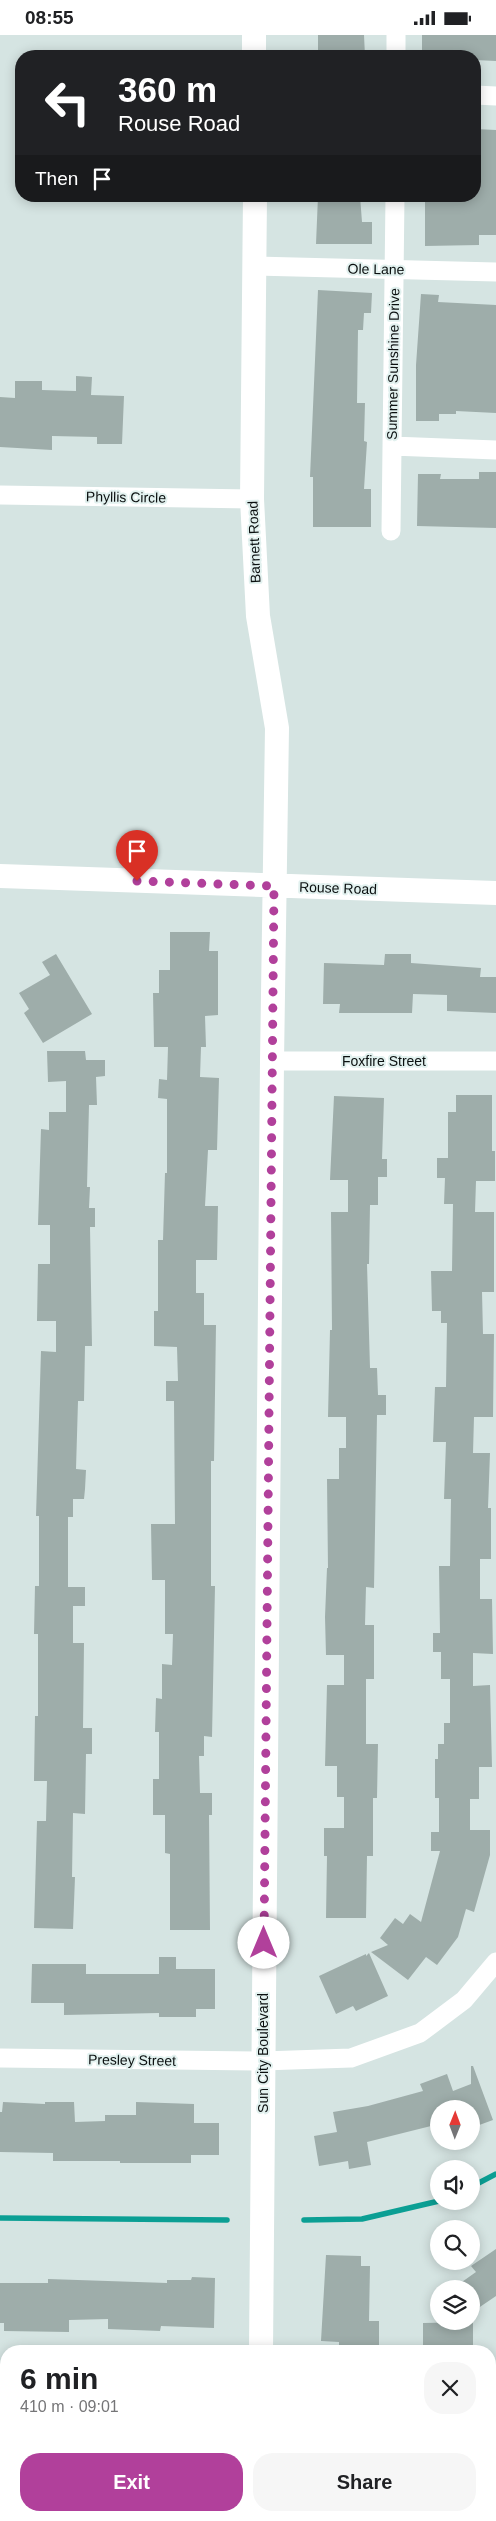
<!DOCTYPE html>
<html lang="en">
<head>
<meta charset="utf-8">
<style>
  :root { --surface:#fff; --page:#f6f6f6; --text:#202124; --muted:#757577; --accent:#b1409b }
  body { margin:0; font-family:Arial,sans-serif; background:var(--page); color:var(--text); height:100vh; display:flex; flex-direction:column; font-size:19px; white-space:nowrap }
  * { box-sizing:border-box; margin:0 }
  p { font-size:16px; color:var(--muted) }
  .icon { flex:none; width:28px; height:28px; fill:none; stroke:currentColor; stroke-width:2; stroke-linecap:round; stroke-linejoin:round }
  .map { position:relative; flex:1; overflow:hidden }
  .drawer { position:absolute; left:0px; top:2310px; width:496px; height:176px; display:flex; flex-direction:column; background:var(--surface); border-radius:20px 20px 0 0; box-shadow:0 2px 12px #0003 }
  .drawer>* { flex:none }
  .hud { position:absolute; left:15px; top:15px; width:466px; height:152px; border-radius:20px; box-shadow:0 2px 12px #0003; background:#202124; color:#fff; overflow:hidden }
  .needle { width:32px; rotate:1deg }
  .fabs { position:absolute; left:430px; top:2065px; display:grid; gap:10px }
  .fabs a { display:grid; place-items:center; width:50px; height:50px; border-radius:50%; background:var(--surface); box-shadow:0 2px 12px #0003; font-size:25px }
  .pin { position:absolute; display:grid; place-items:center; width:42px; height:42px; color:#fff; margin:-51px -21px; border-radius:50% 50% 50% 0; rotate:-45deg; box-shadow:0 0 5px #0007 }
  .pin .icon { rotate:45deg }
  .me { position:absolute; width:55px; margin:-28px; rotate:0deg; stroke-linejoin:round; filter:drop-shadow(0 0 4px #0008) }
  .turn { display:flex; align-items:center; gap:18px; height:105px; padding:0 20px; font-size:22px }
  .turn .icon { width:65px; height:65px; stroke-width:2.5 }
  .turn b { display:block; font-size:35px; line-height:42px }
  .then { display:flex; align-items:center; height:48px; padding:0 20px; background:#0003; gap:10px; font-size:19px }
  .round { display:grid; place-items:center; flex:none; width:52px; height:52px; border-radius:20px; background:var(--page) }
  .overview { display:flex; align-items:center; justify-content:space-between; height:85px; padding:0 20px }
  h1 { font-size:30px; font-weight:700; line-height:38px }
  .cta { display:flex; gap:10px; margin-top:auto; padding:10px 20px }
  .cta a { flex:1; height:58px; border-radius:20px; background:var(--accent); color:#fff; font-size:20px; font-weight:700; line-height:58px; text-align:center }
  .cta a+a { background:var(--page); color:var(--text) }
  .status { display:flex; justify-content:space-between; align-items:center; height:35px; padding:0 25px; background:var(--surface); direction:ltr }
  .status svg { height:14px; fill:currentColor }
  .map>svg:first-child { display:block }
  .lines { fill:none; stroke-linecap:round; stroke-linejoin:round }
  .stream { stroke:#0b9f94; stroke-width:5.5 }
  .building { fill:#9eadaa }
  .minor { stroke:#fff; stroke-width:19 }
  .tertiary { stroke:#fff; stroke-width:24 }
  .route { stroke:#b1409b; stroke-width:9; stroke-dasharray:0 16.2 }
  .labels { text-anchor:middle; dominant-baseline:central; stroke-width:4; stroke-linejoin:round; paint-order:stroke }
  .street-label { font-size:14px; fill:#0b1010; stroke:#e2f1ef }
</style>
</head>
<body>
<div class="status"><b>08:55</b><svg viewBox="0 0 49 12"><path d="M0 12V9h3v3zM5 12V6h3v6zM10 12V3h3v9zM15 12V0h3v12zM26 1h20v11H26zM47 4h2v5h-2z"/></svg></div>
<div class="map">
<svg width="496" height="2486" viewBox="0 0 496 2486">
  <rect width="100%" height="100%" fill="#d5e4e2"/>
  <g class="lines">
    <path class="stream" d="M471,2152l25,-13
      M0,2183l227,2
      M304,2185l58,-1 77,-18"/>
  </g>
  <path class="building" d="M318,0h46l1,21h-47z
    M422,0h74v26l-21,-1v-4h-53z
    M475,94l21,1v105h-17v10l-54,1v-50h50z
    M318,161h42l2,26h10v22h-56z
    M318,255l54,3 -1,20h-7l-1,17h-5l-1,73h8l-1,38 3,1 -3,47h7v38h-58v-50h-3z
    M421,259l18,1 -1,7 58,3v108l-40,-2v3h-17v7h-23v-56z
    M76,341l16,1 -1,18 33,1 -2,48h-25v-7l-45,-1v14l-52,-3v-50l15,1v-17h27v9l34,1z
    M479,437h17v56l-79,-2 1,-52h23l-1,5h39z
    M170,897h40l-1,19h9v64l-13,1 1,31h-5l-1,30 19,1 -2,72h-9l-3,56h13l-1,54h-21v33h8v32h12l-2,136h-3v125h4l-3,151 -8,-1v20h-5l1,37h12v22h-3l1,115h-40v-76l-5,-1v-38h-12v-36h6v-47h-4l1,-34 6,1v-35l10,1 1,-31h-8v-54h-13l-1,-56h24l-1,-123h-8v-20h12l-1,-34 -23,-1v-35h4v-71h5l2,-67h2v-74l-9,-1 1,-19 8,1 1,-33h-14l-1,-54h6v-23h11z
    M56,919l36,60 -49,29 -19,-30 5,-4 -10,-16 31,-18 -8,-13z
    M385,919h26v9l70,5 -1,9h16v36l-49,-2v-16l-34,-1 -1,19h-73l1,-9h-17l1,-41 60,2z
    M47,1016h38l1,9h19v16l-9,1 1,28h-8l-2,82h3l-1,21h6v19h-5l2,119h-7l-1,55h-6l-2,68 10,1 -1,19 -1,10h-11v18h-5v70h17v19h-12v37h11l-1,85h9v26h-6l-1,60 -12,-1 -1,64h3l-2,52 -39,-1 3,-107h9l1,-40h-13l1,-65h3v-82h-4l1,-48h4v-70h-3l5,-165 15,1v-31h-19l1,-57h12v-39h-12l3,-96 8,1v-18h17v-31l-18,1z
    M456,1060h36v56h3v30h-19l-1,31h19v80h-12l1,42h11l-1,83h-19l-1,36h17l-2,55h3v51h-11v40h12l1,55 -20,-1v33l17,-1 2,82h-13v32h-9v31h20v25l-16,57 -8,-3 -8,28 -21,28 -11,-8 -18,23 -37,-28 17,-7 -8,-7 15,-20 8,6 7,-10 11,8 19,-71h-9v-19h8v-34h-4v-39h3v-15h6v-21h6v-44h-9v-27h-8v-19h7l-1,-67h11l1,-67h-7l2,-57h-13l2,-55h11l1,-64h-6v-12h-9l-1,-40h21l1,-67h-9l1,-26h-8v-20h11v-46h8z
    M334,1061l50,2 -2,61h5v18h-9v28h-8l-1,59h-2l3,104h7l1,27h8v20h-9l-3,173 -8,-1 -1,38h9v54h-8v65h12l-1,54h-4v58h-6l-1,62h-40l1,-62h-3v-28h20v-31h-7v-31h-12l2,-81h17v-30h-18l-1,-38 2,-49h1l-1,-89h12v-31h7v-31h-18l2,-87h2l-1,-118h17v-32h-18z
    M369,1918l19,43 -32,15 -3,-5 -17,8 -17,-38 47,-22v2z
    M159,1922h17v12h39v40h-19v8h-37v-4l-95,2v-12h-33l1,-39h54v10h73z
    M471,2031h2l20,54 -22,8v-19h-32v15l-72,18 4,23 -22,4 -1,-8 -29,5 -5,-30 23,-4 -4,-20 35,-6 55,-15 -3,-7 27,-10 6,17 18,-7z
    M3,2067l42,2v-2h29l1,20 30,-1v-6h31v-13l58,2v19h25v32h-28v8h-71v-2h-67v-8l-53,-1v-40h2z
    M496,2214v47l-25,17v-24h-19l24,-17 -5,-6z
    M326,2220l35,1v10h9l-1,55h10v27l-8,-1 -1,4h-31v-9l-18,-1z
    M192,2242l23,1 -1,50 -53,-2 -1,5 -52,-2v-10l-39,1v12l-65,-1v-8h-4v-40h48v-4l119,4v-3h24z
    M473,2287v29h-50v-28z"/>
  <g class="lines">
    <path class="minor" d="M396,21v-21
      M475,60l21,1
      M255,231l241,6
      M392,411l104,4
      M0,460l252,4
      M391,496l4,-335
      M272,1026h224
      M0,2023l263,3 88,-3 69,-25 44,-33 32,-38
      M0,2341h6"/>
    <path class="tertiary" d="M254,0v21
      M255,161l-3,303 6,117 19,112 -5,333 -11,1290
      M0,841l496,17
      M261,2480v6"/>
  </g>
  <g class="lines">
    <path class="route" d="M137,846l137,5 -10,1057"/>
  </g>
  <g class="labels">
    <g class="street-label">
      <text transform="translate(376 234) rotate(1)">Ole Lane</text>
      <text transform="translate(393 329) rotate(-89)">Summer Sunshine Drive</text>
      <text transform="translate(126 462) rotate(1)">Phyllis Circle</text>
      <text transform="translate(254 507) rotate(-92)">Barnett Road</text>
      <text transform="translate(338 853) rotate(2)">Rouse Road</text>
      <text x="384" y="1026">Foxfire Street</text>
      <text transform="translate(263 2018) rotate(-90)">Sun City Boulevard</text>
      <text transform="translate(132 2025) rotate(1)">Presley Street</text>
    </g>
  </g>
</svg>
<div class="fabs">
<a><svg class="needle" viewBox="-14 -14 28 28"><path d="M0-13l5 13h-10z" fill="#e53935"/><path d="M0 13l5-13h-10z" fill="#757577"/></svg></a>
<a><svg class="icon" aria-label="sound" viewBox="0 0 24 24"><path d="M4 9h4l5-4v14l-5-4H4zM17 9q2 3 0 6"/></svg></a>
<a><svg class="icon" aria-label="search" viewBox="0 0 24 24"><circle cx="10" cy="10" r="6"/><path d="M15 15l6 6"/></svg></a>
<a><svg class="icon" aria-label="layers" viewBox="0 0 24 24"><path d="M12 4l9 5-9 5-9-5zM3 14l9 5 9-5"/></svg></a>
</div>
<div class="pin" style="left:137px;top:846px;background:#d93025"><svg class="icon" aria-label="arrive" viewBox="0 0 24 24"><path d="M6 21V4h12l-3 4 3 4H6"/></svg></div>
<svg class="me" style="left:264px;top:1908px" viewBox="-20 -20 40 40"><circle r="19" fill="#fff"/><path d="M0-13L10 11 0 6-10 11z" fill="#b1409b"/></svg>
<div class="hud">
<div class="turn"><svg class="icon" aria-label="left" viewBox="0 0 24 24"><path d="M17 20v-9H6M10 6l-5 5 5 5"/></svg><div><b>360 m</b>Rouse Road</div></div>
<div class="then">Then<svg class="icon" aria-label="arrive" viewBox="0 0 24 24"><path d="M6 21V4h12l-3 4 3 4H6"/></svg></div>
</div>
<section class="drawer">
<div class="overview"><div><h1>6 min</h1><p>410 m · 09:01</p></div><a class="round"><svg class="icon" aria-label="close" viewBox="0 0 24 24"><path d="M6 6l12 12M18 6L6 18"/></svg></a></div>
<div class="cta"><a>Exit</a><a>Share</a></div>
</section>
</div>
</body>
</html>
